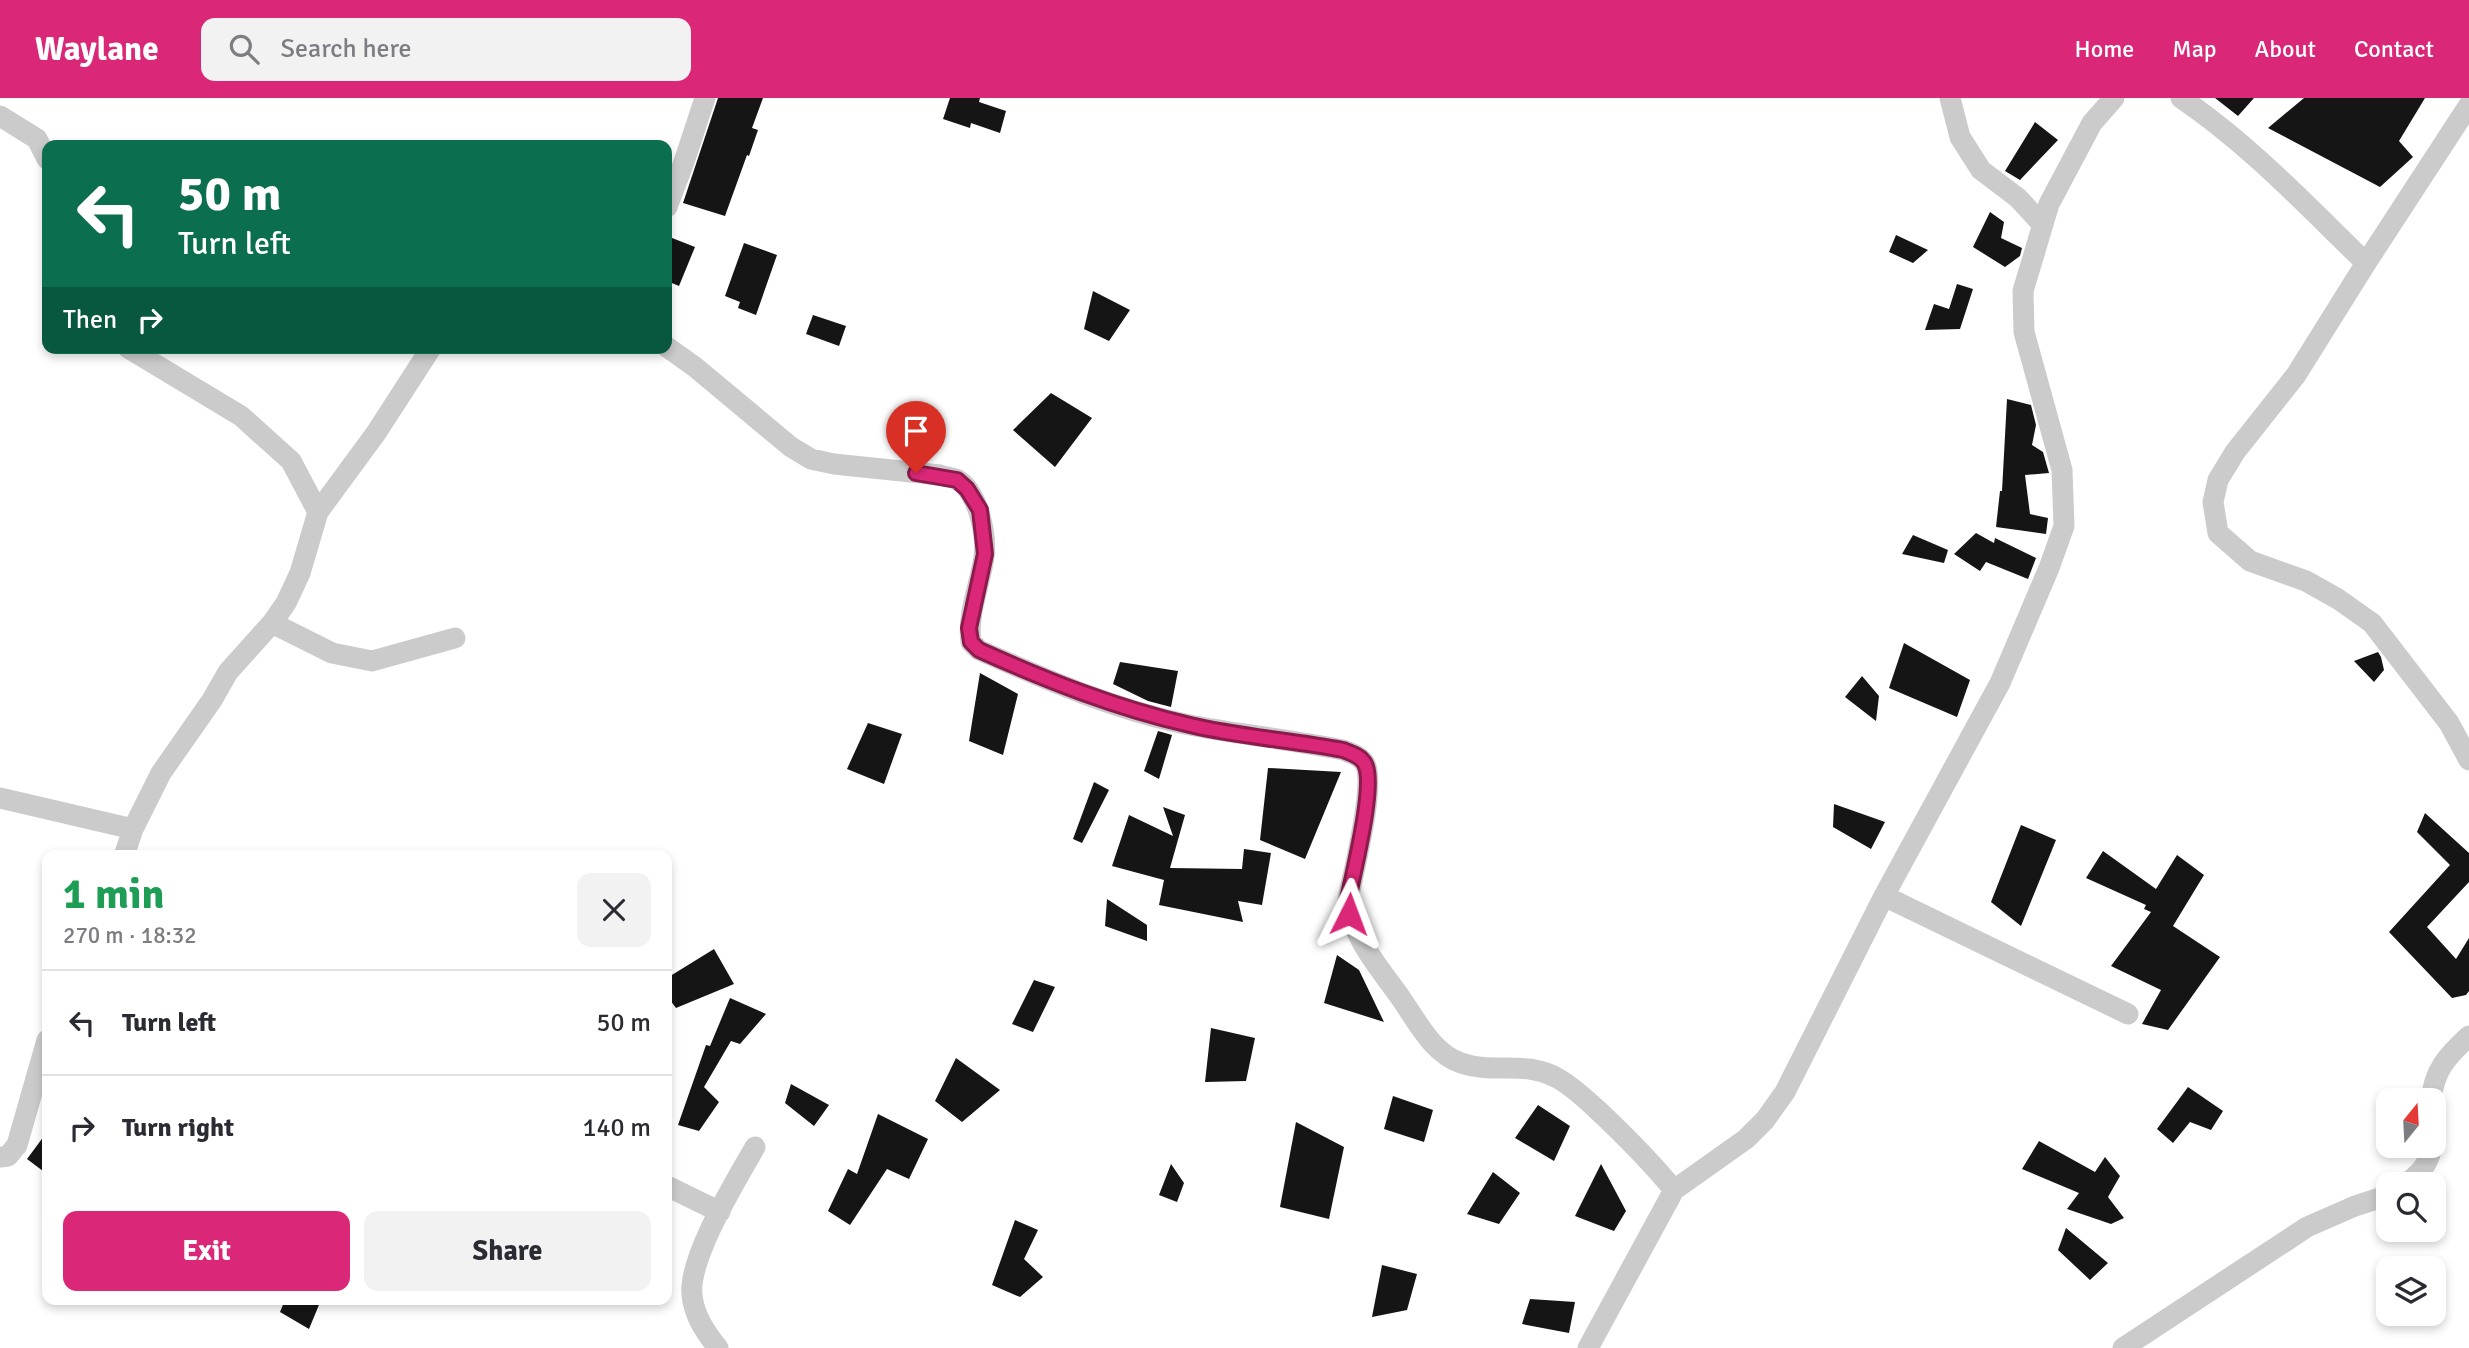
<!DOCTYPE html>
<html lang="en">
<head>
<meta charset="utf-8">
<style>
  :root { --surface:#fff; --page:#f2f2f3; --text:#2b2b33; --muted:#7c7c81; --line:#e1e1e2; --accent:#db2777 }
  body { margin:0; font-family:Signika,sans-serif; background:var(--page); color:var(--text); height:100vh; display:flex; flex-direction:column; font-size:26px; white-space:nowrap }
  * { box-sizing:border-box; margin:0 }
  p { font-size:23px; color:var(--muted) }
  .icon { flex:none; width:38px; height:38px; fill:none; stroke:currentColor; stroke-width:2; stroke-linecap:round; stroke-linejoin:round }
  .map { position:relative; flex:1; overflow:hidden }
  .details { position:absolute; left:42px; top:752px; width:630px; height:455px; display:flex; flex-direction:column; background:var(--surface); border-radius:14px; box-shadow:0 4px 10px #0003 }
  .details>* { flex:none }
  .guide { position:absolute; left:42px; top:42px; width:630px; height:214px; border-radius:14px; box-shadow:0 4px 10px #0003; background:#0b6e4f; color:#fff; overflow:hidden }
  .needle { width:46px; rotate:18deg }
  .buttons { position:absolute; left:2376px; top:990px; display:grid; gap:14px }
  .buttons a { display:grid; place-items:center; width:70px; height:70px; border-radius:14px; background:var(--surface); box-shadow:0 4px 10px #0003; font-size:35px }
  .pin { position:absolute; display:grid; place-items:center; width:60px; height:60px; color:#fff; margin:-72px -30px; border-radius:50% 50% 50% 0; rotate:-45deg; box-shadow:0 0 7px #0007 }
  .pin .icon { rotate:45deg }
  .me { position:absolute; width:77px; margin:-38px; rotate:3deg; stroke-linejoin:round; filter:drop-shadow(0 0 5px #0008) }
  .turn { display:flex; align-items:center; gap:24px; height:147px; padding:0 21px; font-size:32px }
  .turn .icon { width:91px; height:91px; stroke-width:2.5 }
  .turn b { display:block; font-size:49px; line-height:60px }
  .then { display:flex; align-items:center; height:66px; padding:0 21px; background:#0003; gap:14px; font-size:26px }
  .round { display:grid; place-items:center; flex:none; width:74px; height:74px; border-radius:14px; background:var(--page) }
  .summary { display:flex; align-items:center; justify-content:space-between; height:119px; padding:0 21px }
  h1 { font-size:42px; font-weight:700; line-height:52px; color:#1e9e55 }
  .button { display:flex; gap:14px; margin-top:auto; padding:14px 21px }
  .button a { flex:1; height:80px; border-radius:14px; background:var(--accent); color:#fff; font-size:28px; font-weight:700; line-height:80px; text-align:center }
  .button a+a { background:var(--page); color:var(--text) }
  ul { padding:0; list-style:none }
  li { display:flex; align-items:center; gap:21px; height:105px; padding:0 21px; border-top:2px solid var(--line) }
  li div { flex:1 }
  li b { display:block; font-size:26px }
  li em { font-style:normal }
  header { display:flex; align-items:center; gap:42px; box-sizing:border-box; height:98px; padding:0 35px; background:var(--accent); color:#fff }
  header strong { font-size:33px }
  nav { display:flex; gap:38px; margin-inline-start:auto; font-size:24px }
  .search { width:490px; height:63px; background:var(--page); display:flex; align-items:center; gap:18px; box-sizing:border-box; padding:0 24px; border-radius:14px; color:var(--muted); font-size:26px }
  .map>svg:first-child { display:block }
  .building { fill:#151515 }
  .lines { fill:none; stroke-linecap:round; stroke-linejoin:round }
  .street { stroke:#cbcbcb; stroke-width:21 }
  .route-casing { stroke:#8e194d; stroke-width:18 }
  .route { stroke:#db2777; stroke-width:12 }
</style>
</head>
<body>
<header>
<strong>Waylane</strong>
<div class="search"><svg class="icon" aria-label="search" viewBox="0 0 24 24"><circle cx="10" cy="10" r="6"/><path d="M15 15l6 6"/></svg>Search here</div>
<nav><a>Home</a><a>Map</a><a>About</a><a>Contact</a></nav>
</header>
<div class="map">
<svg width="2469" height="1250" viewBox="0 0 2469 1250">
  <rect width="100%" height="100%" fill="#fff"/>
  <path class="building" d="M718,0h45l-11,30 6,2 -9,26 -2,-1 -22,61 -42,-13z
    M950,0h30l-1,4 27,9 -6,22 -29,-10 -1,5 -27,-9z
    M2215,0h39l-16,18z
    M2304,0h121l-26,43 14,16 -33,30 -112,-59z
    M2035,24l23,18 -38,40 -15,-9z
    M1990,114l14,10 -3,16 21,10 -2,8 -15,11 -32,-20z
    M1896,137l32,15 -15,13 -24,-11z
    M667,138l28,11 -16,39 -12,-5z
    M744,145l33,12 -21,60 -18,-7 2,-6 -15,-6z
    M1957,186l16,5 -13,40 -35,1 9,-26 15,5z
    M1093,193l37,19 -21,31 -25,-12z
    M813,217l33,11 -7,20 -33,-12z
    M1051,295l41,25 -37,49 -42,-37z
    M2007,301l24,6 5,20 -4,20 11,7 6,21 -24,2 5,39 18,4 -2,16 -50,-7 4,-36h2z
    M1976,435l18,10 1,-5 41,20 -8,21 -42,-17 -6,9 -26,-17z
    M1913,437l35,15 -4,13 -42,-9z
    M1904,545l66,37 -13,37 -68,-29z
    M2378,554l3,5 3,13 -10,12 -20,-21z
    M1120,564l58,9 -7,36 -23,-6 -35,-17z
    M980,575l38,21 -15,61 -34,-14z
    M1862,578l17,20 -3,25 -31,-24z
    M868,625l34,11 -18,50 -37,-15z
    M1158,633l14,4 -13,44 -15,-8z
    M1268,670l73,4 -36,87 -45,-19z
    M1094,684l15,8 -27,53 -9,-4z
    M1834,706l51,18 -14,27 -38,-22z
    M1163,709l22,8 -15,53 72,1 2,-20 27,4 -9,52 -24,-4 5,21 -84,-17 5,-25 -52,-14 17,-51 44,21z
    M2425,715l44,40v29l-42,45 29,32 13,-21v53l-3,4 -14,3 -63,-66 61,-67 -33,-33z
    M2021,727l35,15 -35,86 -30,-24z
    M2103,753l53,38 21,-34 27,20 -31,51 47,31 -52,73 -26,-6 19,-34 -50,-24 40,-54 -7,-3 2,-4 -60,-27z
    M1107,801l40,26v16l-42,-15z
    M714,851l20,35 -58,24 -9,-12v-18z
    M1337,857l22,15 25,52 -60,-19z
    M1034,882l21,7 -22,45 -21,-8z
    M730,900l36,16 -26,30 -9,-3 -27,46 15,15 -20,29 -21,-6 28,-80 4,1z
    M1211,930l44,10 -9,43 -41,1z
    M956,960l44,32 -38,32 -27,-21z
    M791,986l38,21 -15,21 -29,-23z
    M2188,989l35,24 -12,19 -21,-8 -17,21 -16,-14z
    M1393,998l40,14 -9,32 -40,-13z
    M1538,1007l32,21 -16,35 -39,-23z
    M878,1016l50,25 -19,40 -22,-10 -37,56 -22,-14 20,-42 9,5z
    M1296,1024l48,25 -15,72 -49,-12z
    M47,1034v42l-20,-15z
    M2039,1043l56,31 10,-15 15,19 -12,21 16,21 -13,6 -44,-15 12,-16 -57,-24z
    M1171,1066l13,19 -7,19 -18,-7z
    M1601,1066l25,47 -12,20 -39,-15z
    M1493,1074l27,21 -21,31 -32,-10z
    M1015,1122l23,10 -14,29 19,18 -23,20 -28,-12z
    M2066,1130l42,35 -18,17 -32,-30z
    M1382,1167l35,9 -10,36 -35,7z
    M1530,1201l45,3 -6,31 -47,-9z
    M285,1202h36l-12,29 -29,-17z"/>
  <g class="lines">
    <path class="street" d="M1950,0l10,39 21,33 37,28 24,26
      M2181,0c68,46 126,108 185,165
      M2469,7l-103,158 -70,112 -61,77 -17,28 -5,22 5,31 32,28 56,20 32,18 34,24 77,100 20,37
      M0,18l37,23 10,20
      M667,109l17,-45 21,-64
      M667,249l28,20 96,80 20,12 23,5 106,11c5,2 11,2 16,4 22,11 31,56 28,78 -4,28 -17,57 -13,85l8,8c70,31 141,62 216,76 49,9 99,14 148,24 8,3 18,6 22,14 11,21 -12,109 -17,136 4,38 31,67 52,97 17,24 32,56 61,66 35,12 63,-4 98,16 17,10 31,24 45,37 25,24 48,47 70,74
      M128,250l113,68 50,45 27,51
      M272,525l60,30 40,8 83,-23
      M0,700l133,31
      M124,758l9,-27 28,-56 51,-73 16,-28 44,-49 14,-20 14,-30 18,-61 58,-79 55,-85
      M1884,798l244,118
      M2431,1003c3,-31 16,-45 38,-65
      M0,1059l8,-1 9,-11 30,-105
      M2405,1087c14,-11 24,-20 27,-39
      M667,1088l53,26
      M718,1250c-12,-15 -24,-32 -26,-53 -4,-37 44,-114 63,-148
      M1588,1250l86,-158 72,-51 19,-19 20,-28 99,-196 116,-213 49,-115 15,-42 -2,-56 -38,-138 -1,-41 26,-87 43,-81 22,-25
      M2123,1250l184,-121 48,-21 34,-11"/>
  </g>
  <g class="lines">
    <g class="route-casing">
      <path id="route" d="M916,375l41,7 10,9 13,21 5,44 -16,74 2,14 8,8c69,31 137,58 211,75 50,12 102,15 153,25 8,3 18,6 22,14 11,21 -12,109 -17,136l1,14"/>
    </g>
    <use href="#route" class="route"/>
  </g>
</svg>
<div class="buttons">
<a><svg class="needle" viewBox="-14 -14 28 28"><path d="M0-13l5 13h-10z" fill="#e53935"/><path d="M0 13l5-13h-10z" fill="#7c7c81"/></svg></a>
<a><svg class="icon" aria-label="search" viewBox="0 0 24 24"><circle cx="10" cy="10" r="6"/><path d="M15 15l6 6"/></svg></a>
<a><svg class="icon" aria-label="layers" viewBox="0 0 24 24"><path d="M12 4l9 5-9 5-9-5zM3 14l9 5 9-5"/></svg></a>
</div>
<div class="pin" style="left:916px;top:375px;background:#d93025"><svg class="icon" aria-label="arrive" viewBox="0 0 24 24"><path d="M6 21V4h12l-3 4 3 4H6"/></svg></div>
<svg class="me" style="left:1349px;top:816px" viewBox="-20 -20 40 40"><path d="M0-17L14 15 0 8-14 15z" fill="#db2777" stroke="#fff" stroke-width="4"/></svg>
<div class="guide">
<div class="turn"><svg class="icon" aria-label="left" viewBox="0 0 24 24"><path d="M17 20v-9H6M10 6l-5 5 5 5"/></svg><div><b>50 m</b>Turn left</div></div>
<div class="then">Then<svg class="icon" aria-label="right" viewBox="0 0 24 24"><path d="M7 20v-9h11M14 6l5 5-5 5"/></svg></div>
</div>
<section class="details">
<div class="summary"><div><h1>1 min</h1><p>270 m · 18:32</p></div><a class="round"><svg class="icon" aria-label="close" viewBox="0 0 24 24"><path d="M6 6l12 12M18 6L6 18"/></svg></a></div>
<ul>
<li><svg class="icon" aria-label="left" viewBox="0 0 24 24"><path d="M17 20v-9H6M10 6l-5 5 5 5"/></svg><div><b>Turn left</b></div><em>50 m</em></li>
<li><svg class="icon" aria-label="right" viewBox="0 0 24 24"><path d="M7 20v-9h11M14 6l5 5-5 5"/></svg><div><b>Turn right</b></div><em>140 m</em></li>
</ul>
<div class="button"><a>Exit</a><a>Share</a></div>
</section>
</div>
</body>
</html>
